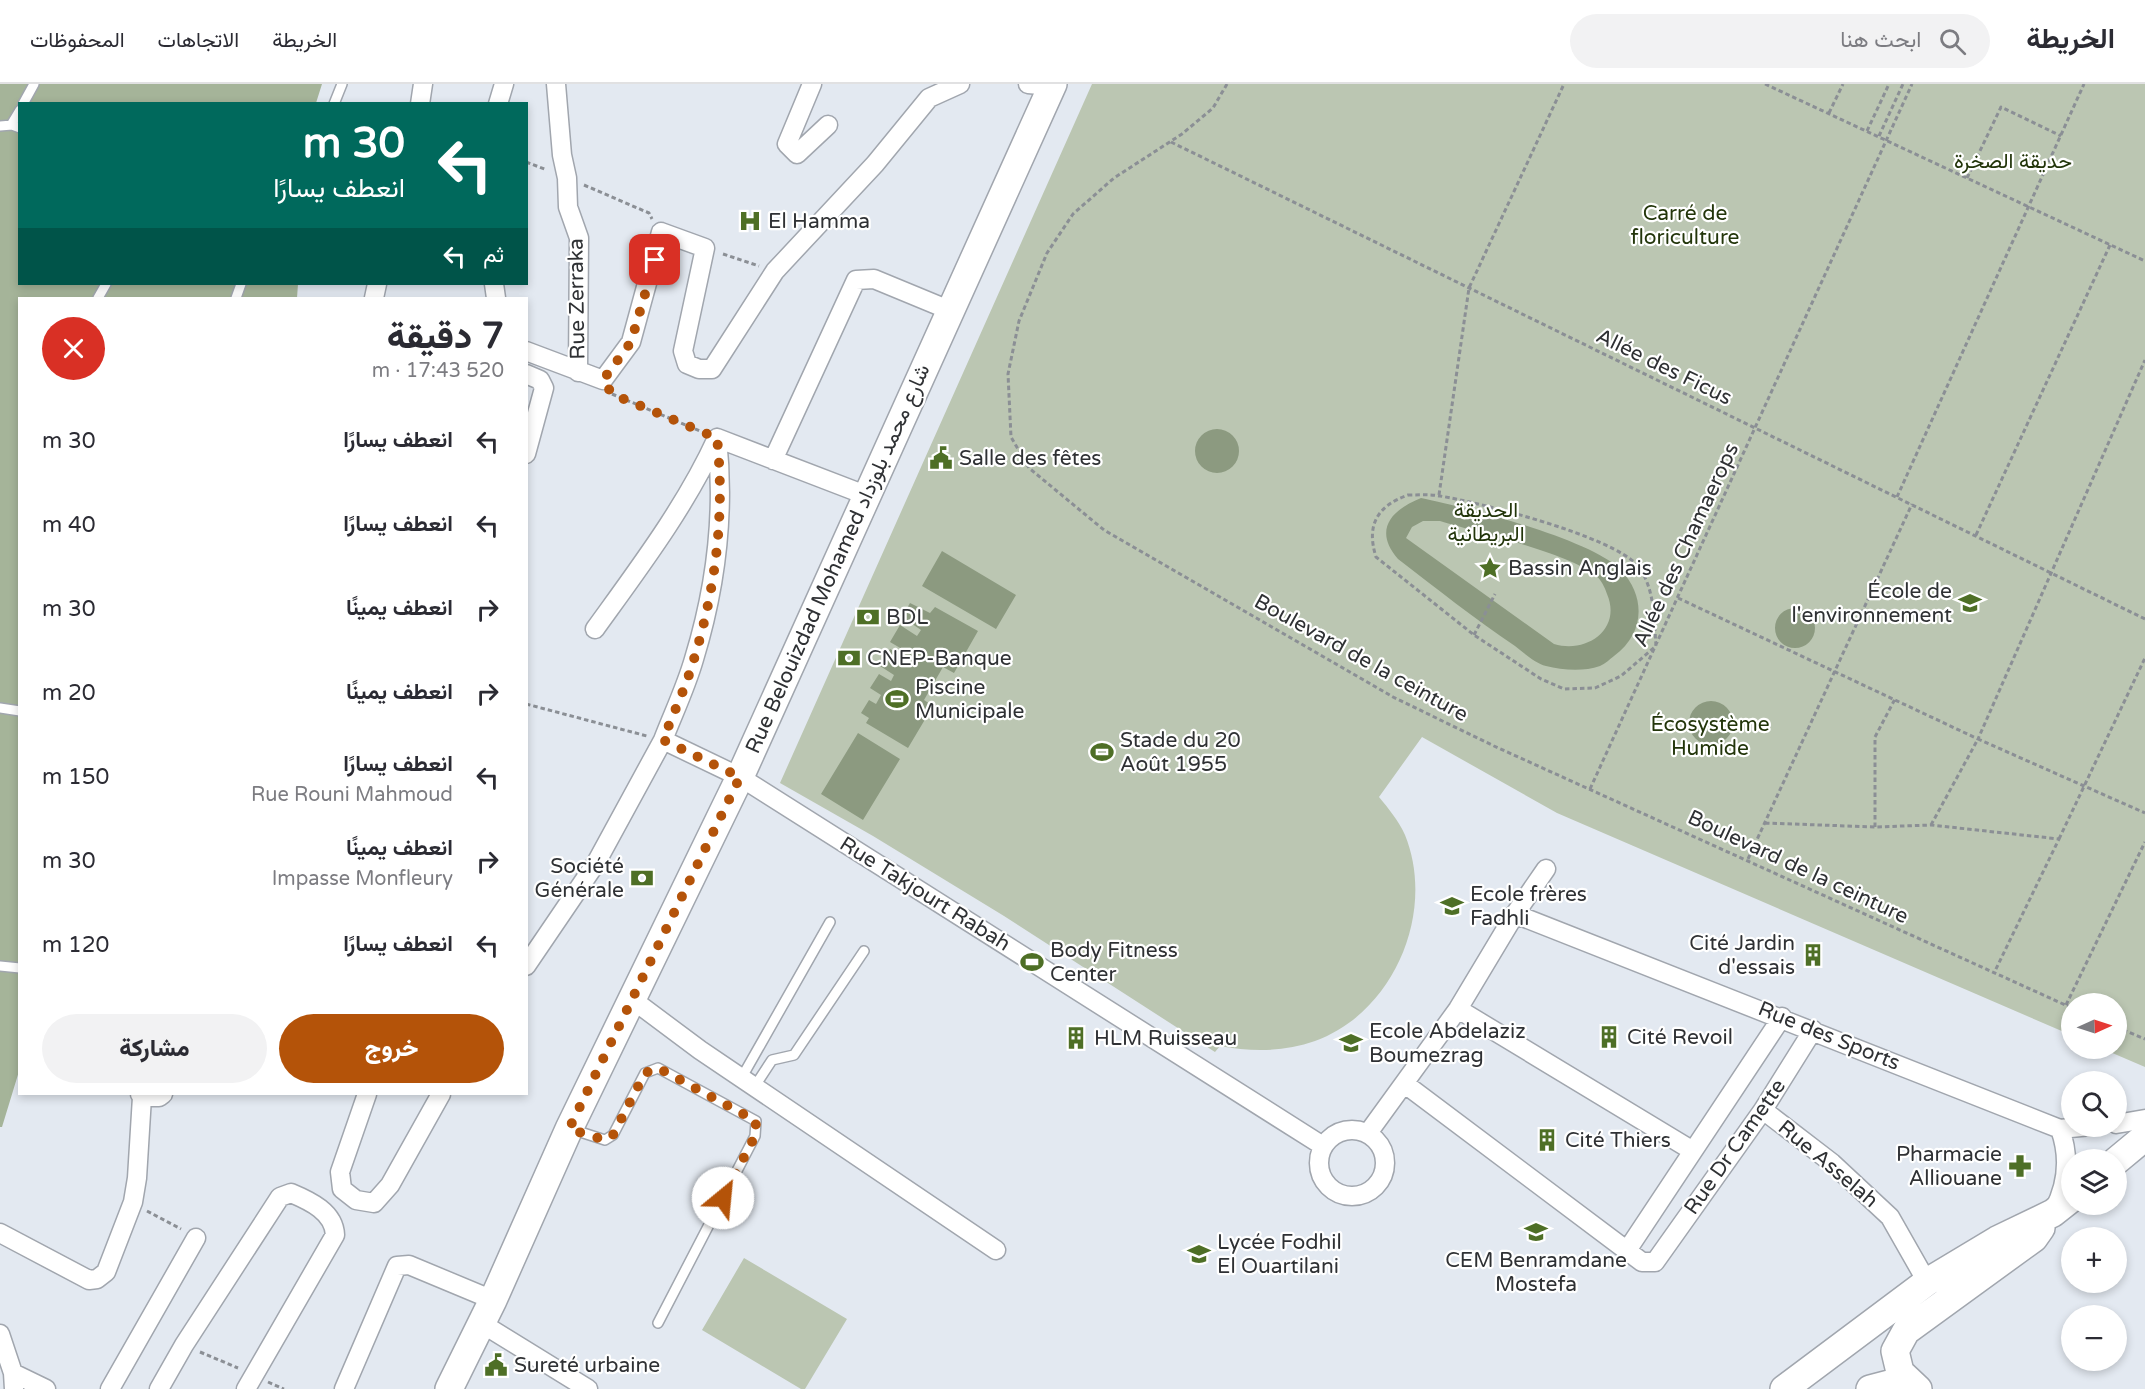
<!DOCTYPE html>
<html lang="ar">
<head>
<meta charset="utf-8">
<style>
  :root { --surface:#fff; --page:#f2f2f3; --text:#2b2b33; --muted:#7c7c81; --line:#e1e1e2; --accent:#b45309 }
  body { margin:0; font-family:"Varela Round",Vazirmatn,sans-serif; background:var(--page); color:var(--text); direction:rtl; height:100vh; display:flex; flex-direction:column; font-size:22px; white-space:nowrap }
  * { box-sizing:border-box; margin:0 }
  p { font-size:20px; color:var(--muted) }
  .icon { flex:none; width:33px; height:33px; fill:none; stroke:currentColor; stroke-width:2; stroke-linecap:round; stroke-linejoin:round }
  .map { position:relative; flex:1; overflow:hidden; direction:ltr }
  .side { position:absolute; left:18px; top:213px; width:510px; height:798px; display:flex; flex-direction:column; background:var(--surface); border-radius:0px; box-shadow:0 3px 9px #0003; direction:rtl }
  .side>* { flex:none }
  .top-card { position:absolute; left:18px; top:18px; width:510px; height:183px; border-radius:0px; box-shadow:0 3px 9px #0003; direction:rtl; background:#00695c; color:#fff; overflow:hidden }
  .needle { width:39px; rotate:87deg }
  .controls { position:absolute; left:2061px; top:909px; display:grid; gap:12px }
  .controls a { display:grid; place-items:center; width:66px; height:66px; border-radius:50%; background:var(--surface); box-shadow:0 3px 9px #0003; font-size:30px }
  .pin { position:absolute; display:grid; place-items:center; width:51px; height:51px; color:#fff; margin:-26px; border-radius:12px; box-shadow:0 3px 9px #0006 }
  .me { position:absolute; width:66px; margin:-33px; rotate:28deg; stroke-linejoin:round; filter:drop-shadow(0 0 4px #0008) }
  .turn { display:flex; align-items:center; gap:21px; height:126px; padding:0 24px; font-size:27px }
  .turn .icon { width:78px; height:78px; stroke-width:2.5 }
  .turn b { display:block; font-size:42px; line-height:51px }
  .then { display:flex; align-items:center; height:57px; padding:0 24px; background:#0003; gap:12px; font-size:22px }
  .round { display:grid; place-items:center; flex:none; width:63px; height:63px; border-radius:32px; background:var(--page) }
  .head { display:flex; align-items:center; justify-content:space-between; height:102px; padding:0 24px }
  h1 { font-size:36px; font-weight:800; line-height:45px }
  .primary-button { display:flex; gap:12px; margin-top:auto; padding:12px 24px }
  .primary-button a { flex:1; height:69px; border-radius:36px; background:var(--accent); color:#fff; font-size:24px; font-weight:800; line-height:69px; text-align:center }
  .primary-button a+a { background:var(--page); color:var(--text) }
  ul { padding:0; list-style:none }
  li { display:flex; align-items:center; gap:18px; height:84px; padding:0 24px }
  li div { flex:1 }
  li b { display:block; font-size:22px }
  li em { font-style:normal }
  header { display:flex; align-items:center; gap:36px; box-sizing:border-box; height:84px; padding:0 30px; background:var(--surface); border-bottom:2px solid var(--line) }
  header strong { font-size:28px }
  nav { display:flex; gap:33px; margin-inline-start:auto; font-size:21px }
  .search { width:420px; height:54px; background:var(--page); display:flex; align-items:center; gap:15px; box-sizing:border-box; padding:0 21px; border-radius:33px; color:var(--muted); font-size:22px }
  .map>svg:first-child { display:block }
  .green { fill:#bbc6b2 }
  .forest { fill:#a5b499 }
  .water { fill:#8c9a80; fill-rule:evenodd }
  .lines { fill:none; stroke-linecap:round; stroke-linejoin:round }
  .service-casing { stroke:#a1a6ae; stroke-width:12 }
  .minor-casing { stroke:#a1a6ae; stroke-width:21 }
  .primary-casing { stroke:#a1a6ae; stroke-width:30 }
  .path { stroke:#8b8f95; stroke-width:3; stroke-dasharray:4.5 3; stroke-linecap:butt }
  .service { stroke:#fff; stroke-width:9 }
  .minor { stroke:#fff; stroke-width:18 }
  .primary { stroke:#fff; stroke-width:27 }
  .route { stroke:#b45309; stroke-width:10; stroke-dasharray:0 18 }
  .labels { text-anchor:middle; dominant-baseline:central; stroke-width:4.5; stroke-linejoin:round; paint-order:stroke }
  .park-label { font-size:21px; fill:#22350a; stroke:#fff }
  .poi-label { font-size:21px; fill:#2f3134; stroke:#fff; text-anchor:start }
  .street-label { font-size:21px; fill:#2f3134; stroke:#fff }
</style>
</head>
<body>
<header>
<strong>الخريطة</strong>
<div class="search"><svg class="icon" aria-label="search" viewBox="0 0 24 24"><circle cx="10" cy="10" r="6"/><path d="M15 15l6 6"/></svg>ابحث هنا</div>
<nav><a>الخريطة</a><a>الاتجاهات</a><a>المحفوظات</a></nav>
</header>
<div class="map">
<svg width="2145" height="1305" viewBox="0 0 2145 1305">
  <rect width="100%" height="100%" fill="#e3e9f1"/>
  <path class="green" d="M1092,0h1053v983l-42,-18 13,-1v-44h-44l-1,31 -514,-222 -135,-76 -43,60c9,11 20,24 26,38 31,76 -10,177 -90,206 -31,11 -63,11 -95,5l-5,6 -211,-136 -131,-80 -93,-53z
    M744,1174l103,61 -42,70h-4l-99,-59z"/>
  <path class="forest" d="M0,0h322l-6,19 -296,1v180h278l-1,14h-277v770l-18,59h-2z"/>
  <path class="water" d="M1195 367a22 22 0 1 1 44 0a22 22 0 1 1-44 0Z
    M1421,414c44,9 170,41 200,72 25,27 24,63 -7,86 -4,3 -9,8 -14,10 -17,6 -38,4 -54,0 -11,-3 -22,-13 -31,-20 -40,-27 -78,-57 -117,-87 -25,-29 -7,-49 23,-61zM1423,437h17c39,12 125,31 155,54 6,4 10,13 12,19 15,35 -20,60 -53,50l-148,-106 6,-11z
    M942,467l74,44 -20,34 -74,-43z
    M910,519l20,10 5,-6 43,24 -24,42 -11,-6 -19,33 9,6 -25,42 -42,-25 3,-5 -8,-5 8,-13 7,4 5,-9 -11,-7 9,-14 12,7 3,-6 -14,-9 10,-17 14,8 3,-5 -17,-10 10,-17 17,11 4,-6 -19,-13z
    M1775 544a20 20 0 1 1 40 0a20 20 0 1 1-40 0Z
    M1689 639a22 22 0 1 1 44 0a22 22 0 1 1-44 0Z
    M858,649l42,26 -37,61 -42,-26z"/>
  <g class="lines">
    <g class="service-casing">
      <path id="service" d="M23,20l11,-20
        M334,20l8,-20
        M11,41l9,-15
        M0,42l12,-1 8,3
        M98,214l8,-14
        M236,214l5,-14
        M0,624l20,3
        M0,882l20,2
        M742,993l88,-155
        M755,1002l17,-26 22,-5 70,-104
        M571,1045l34,11 8,-5 32,-62 13,-5 98,53 -1,15 -97,187"/>
    </g>
    <g class="minor-casing">
      <path id="minor" d="M556,0l6,71 5,23 1,29 11,31 -1,134
        M812,0l-25,60 10,10 31,-29
        M1028,0l24,2
        M420,20l3,-20
        M498,20l6,-20
        M494,200l2,14
        M374,214l3,-14
        M526,267l77,29 28,-38 30,-110 44,16 -22,103 4,13 12,5h13l63,-98 100,-107 54,-66 31,-14
        M526,290l14,6 4,8 -18,66
        M717,354l151,58
        M773,376l83,-180 18,-1 75,31
        M595,545c44,-61 91,-123 122,-191 8,74 -1,149 -23,221 -8,28 -21,55 -31,81
        M1515,830l545,215 31,-3
        M526,882l70,-103 67,-123 77,37 583,369
        M633,916l67,50 296,200
        M1458,925l235,142
        M1405,1000l237,178h13l108,-152 50,-80
        M140,1010l2,3h17l4,-3
        M367,1010l-27,78 2,17 14,11 18,3 16,-18 51,-91
        M1763,1026l69,53 58,54 37,65
        M2116,1040l29,-5
        M1319 1079a33 33 0 1 1 66 0a33 33 0 1 1-66 0Z
        M1368,1049l90,-124 57,-95 31,-45
        M2054,1126c14,-27 16,-53 6,-81
        M0,1149l89,47 8,-1 9,-7 27,-70 4,-24 5,-81
        M1628,1165l154,-232
        M481,1239l107,66
        M0,1250l13,39 1,16
        M13,1289l33,16
        M110,1305l86,-151
        M159,1305l25,-44 96,-148 11,-4c19,8 43,19 44,42l-89,154
        M344,1305l53,-123 12,-1 84,35"/>
    </g>
    <g class="primary-casing">
      <path id="primary" d="M2116,1077l29,-24
        M449,1305l44,-89 76,-171 171,-352 313,-693
        M1784,1305l143,-107 70,-42 56,-27 19,-15
        M1870,1305l19,-5 25,5
        M1918,1305l-18,-17 -5,-21 11,-20 128,-93 7,-10"/>
    </g>
    <path class="path" d="M1227,0l-14,24 -31,26 -68,44 -41,36 -26,39 -28,68 -11,53 3,63 18,31 75,62 289,167 101,49 578,262
      M1765,0l380,177
      M1829,29l14,-29
      M1867,47l22,-47
      M1879,52l24,-52
      M1171,58l974,477
      M526,78l21,8
      M1967,94l34,-71 60,29
      M584,101l65,28 3,6
      M723,170l36,12
      M612,310l88,37
      M1408,411c10,0 22,-1 32,1 42,7 172,40 198,70 17,22 16,54 18,80l-35,30 -26,12 -31,1 -23,-10 -67,-44 -98,-78c-10,-32 1,-51 32,-62z
      M1439,411l30,-207 95,-204
      M1897,413l187,-413
      M1976,451l134,-290
      M1678,514l300,141 167,-379
      M1474,551l21,-41
      M526,620l121,32
      M1590,705l322,-705
      M1765,739l110,4 56,-2 128,14 -65,134
      M1931,741l47,-86 167,74
      M1875,743v-90l20,-38
      M2059,755l86,-181
      M1748,775l164,-355
      M2066,921l79,-163
      M2116,943l29,12
      M147,1127l34,18
      M200,1268l38,16
      M268,1298l16,7"/>
    <use href="#service" class="service"/>
    <use href="#minor" class="minor"/>
    <use href="#primary" class="primary"/>
  </g>
  <g class="lines">
    <path class="route" d="M655,176l-24,82 -28,38 9,14 105,44c8,74 -1,149 -23,221 -8,28 -21,55 -31,81l77,37 -171,352 36,11 8,-5 32,-62 13,-5 98,53 -1,15 -32,62"/>
  </g>
  <defs>
    <g id="hospital-bare" transform="scale(1.8)"><path d="M-5-5h3v3.5h4V-5h3V5h-3V1.5h-4V5h-3Z" fill="#4e6f26" stroke="#fff" stroke-width="2.5" paint-order="stroke"/></g>
    <g id="civic-bare" transform="scale(1.8)"><path d="M-.6-6.5H3V-4.5H.6V-3L4-1V1h2V6H-6V1h2V-1L-.6-3ZM-1.2 2.5V6h2.4V2.5Z" fill="#4e6f26" stroke="#fff" stroke-width="2.5" paint-order="stroke"/></g>
    <g id="sight-bare" transform="scale(1.8)"><path d="M0-6L1.8-2.2L6-1.7L2.9 1.2L3.7 5.4L0 3.3L-3.7 5.4L-2.9 1.2L-6-1.7L-1.8-2.2Z" fill="#4e6f26" stroke="#fff" stroke-width="2.5" paint-order="stroke"/></g>
    <g id="university-bare" transform="scale(1.8)"><path d="M0-5L7-2L0 1L-7-2ZM-4 1L0 2.5L4 1V4Q0 6-4 4Z" fill="#4e6f26" stroke="#fff" stroke-width="2.5" paint-order="stroke"/></g>
    <g id="bank-bare" transform="scale(1.8)"><path d="M-6-4H6V4H-6ZM0-2.3a2.3 2.3 0 1 0 0 4.6a2.3 2.3 0 1 0 0-4.6Z" fill="#4e6f26" stroke="#fff" stroke-width="2.5" paint-order="stroke"/></g>
    <g id="stadium-bare" transform="scale(1.8)"><path d="M0-5a6.5 5 0 1 0 0 10a6.5 5 0 1 0 0-10ZM-3.5-1.8h7v3.6h-7Z" fill="#4e6f26" stroke="#fff" stroke-width="2.5" paint-order="stroke"/></g>
    <g id="school-bare" transform="scale(1.8)"><path d="M0-5L7-2L0 1L-7-2ZM-4 1L0 2.5L4 1V4Q0 6-4 4Z" fill="#4e6f26" stroke="#fff" stroke-width="2.5" paint-order="stroke"/></g>
    <g id="building-bare" transform="scale(1.8)"><path d="M-4-6H4V6H1V3H-1V6H-4ZM-2.5-4.3h1.7v1.8h-1.7ZM.8-4.3h1.7v1.8H.8ZM-2.5-1h1.7V.8h-1.7ZM.8-1h1.7V.8H.8Z" fill="#4e6f26" stroke="#fff" stroke-width="2.5" paint-order="stroke"/></g>
    <g id="pharmacy-bare" transform="scale(1.8)"><path d="M-2-6h4v4h4v4h-4v4h-4v-4h-4v-4h4Z" fill="#4e6f26" stroke="#fff" stroke-width="2.5" paint-order="stroke"/></g>
  </defs>
  <g fill-rule="evenodd">
    <use href="#hospital-bare" x="750" y="137"/>
    <use href="#civic-bare" x="941" y="374"/>
    <use href="#sight-bare" x="1490" y="484"/>
    <use href="#university-bare" x="1970" y="519"/>
    <use href="#bank-bare" x="868" y="533"/>
    <use href="#bank-bare" x="849" y="574"/>
    <use href="#stadium-bare" x="897" y="615"/>
    <use href="#stadium-bare" x="1102" y="668"/>
    <use href="#bank-bare" x="642" y="794"/>
    <use href="#school-bare" x="1452" y="822"/>
    <use href="#building-bare" x="1813" y="871"/>
    <use href="#stadium-bare" x="1032" y="878"/>
    <use href="#building-bare" x="1609" y="953"/>
    <use href="#building-bare" x="1076" y="954"/>
    <use href="#school-bare" x="1351" y="959"/>
    <use href="#building-bare" x="1547" y="1056"/>
    <use href="#pharmacy-bare" x="2020" y="1082"/>
    <use href="#school-bare" x="1536" y="1148"/>
    <use href="#school-bare" x="1199" y="1170"/>
    <use href="#civic-bare" x="496" y="1281"/>
  </g>
  <g class="labels">
    <g class="park-label">
      <text x="2013" y="77">حديقة الصخرة</text>
      <text x="1685" y="129">Carré de<tspan x="1685" dy="24">floriculture</tspan></text>
      <text x="1486" y="426">الحديقة<tspan x="1486" dy="24">البريطانية</tspan></text>
      <text x="1710" y="640">Écosystème<tspan x="1710" dy="24">Humide</tspan></text>
    </g>
    <g class="poi-label">
      <text x="768" y="137">El Hamma</text>
      <text x="959" y="374">Salle des fêtes</text>
      <text x="1508" y="484">Bassin Anglais</text>
      <text x="1952" y="507" text-anchor="end">École de<tspan x="1952" dy="24">l'environnement</tspan></text>
      <text x="886" y="533">BDL</text>
      <text x="867" y="574">CNEP-Banque</text>
      <text x="915" y="603">Piscine<tspan x="915" dy="24">Municipale</tspan></text>
      <text x="1120" y="656">Stade du 20<tspan x="1120" dy="24">Août 1955</tspan></text>
      <text x="624" y="782" text-anchor="end">Société<tspan x="624" dy="24">Générale</tspan></text>
      <text x="1470" y="810">Ecole frères<tspan x="1470" dy="24">Fadhli</tspan></text>
      <text x="1795" y="859" text-anchor="end">Cité Jardin<tspan x="1795" dy="24">d'essais</tspan></text>
      <text x="1050" y="866">Body Fitness<tspan x="1050" dy="24">Center</tspan></text>
      <text x="1369" y="947">Ecole Abdelaziz<tspan x="1369" dy="24">Boumezrag</tspan></text>
      <text x="1627" y="953">Cité Revoil</text>
      <text x="1094" y="954">HLM Ruisseau</text>
      <text x="1565" y="1056">Cité Thiers</text>
      <text x="2002" y="1070" text-anchor="end">Pharmacie<tspan x="2002" dy="24">Alliouane</tspan></text>
      <text x="1217" y="1158">Lycée Fodhil<tspan x="1217" dy="24">El Ouartilani</tspan></text>
      <text x="1536" y="1176" text-anchor="middle">CEM Benramdane<tspan x="1536" dy="24">Mostefa</tspan></text>
      <text x="514" y="1281">Sureté urbaine</text>
    </g>
    <g class="street-label">
      <text transform="translate(577 215) rotate(-91)">Rue Zerraka</text>
      <text transform="translate(1664 283) rotate(26)">Allée des Ficus</text>
      <text transform="translate(1686 461) rotate(-65)">Allée des Chamaerops</text>
      <text transform="translate(838 475) rotate(-66)">Rue Belouizdad Mohamed شارع محمد بلوزداد</text>
      <text transform="translate(1361 574) rotate(29)">Boulevard de la ceinture</text>
      <text transform="translate(1798 783) rotate(25)">Boulevard de la ceinture</text>
      <text transform="translate(925 810) rotate(32)">Rue Takjourt Rabah</text>
      <text transform="translate(1829 952) rotate(22)">Rue des Sports</text>
      <text transform="translate(1735 1063) rotate(-55)">Rue Dr Camette</text>
      <text transform="translate(1828 1080) rotate(40)">Rue Asselah</text>
    </g>
  </g>
</svg>
<div class="controls">
<a><svg class="needle" viewBox="-14 -14 28 28"><path d="M0-13l5 13h-10z" fill="#e53935"/><path d="M0 13l5-13h-10z" fill="#7c7c81"/></svg></a>
<a><svg class="icon" aria-label="search" viewBox="0 0 24 24"><circle cx="10" cy="10" r="6"/><path d="M15 15l6 6"/></svg></a>
<a><svg class="icon" aria-label="layers" viewBox="0 0 24 24"><path d="M12 4l9 5-9 5-9-5zM3 14l9 5 9-5"/></svg></a>
<a>+</a>
<a>−</a>
</div>
<div class="pin" style="left:655px;top:176px;background:#d93025"><svg class="icon" aria-label="arrive" viewBox="0 0 24 24"><path d="M6 21V4h12l-3 4 3 4H6"/></svg></div>
<svg class="me" style="left:723px;top:1114px" viewBox="-20 -20 40 40"><circle r="19" fill="#fff"/><path d="M0-13L10 11 0 6-10 11z" fill="#b45309"/></svg>
<div class="top-card">
<div class="turn"><svg class="icon" aria-label="left" viewBox="0 0 24 24"><path d="M17 20v-9H6M10 6l-5 5 5 5"/></svg><div><b>30 m</b>انعطف يسارًا</div></div>
<div class="then">ثم<svg class="icon" aria-label="left" viewBox="0 0 24 24"><path d="M17 20v-9H6M10 6l-5 5 5 5"/></svg></div>
</div>
<section class="side">
<div class="head"><div><h1>7 دقيقة</h1><p>520 m · 17:43</p></div><a class="round" style="background:#d93025;color:#fff"><svg class="icon" aria-label="close" viewBox="0 0 24 24"><path d="M6 6l12 12M18 6L6 18"/></svg></a></div>
<ul>
<li><svg class="icon" aria-label="left" viewBox="0 0 24 24"><path d="M17 20v-9H6M10 6l-5 5 5 5"/></svg><div><b>انعطف يسارًا</b></div><em>30 m</em></li>
<li><svg class="icon" aria-label="left" viewBox="0 0 24 24"><path d="M17 20v-9H6M10 6l-5 5 5 5"/></svg><div><b>انعطف يسارًا</b></div><em>40 m</em></li>
<li><svg class="icon" aria-label="right" viewBox="0 0 24 24"><path d="M7 20v-9h11M14 6l5 5-5 5"/></svg><div><b>انعطف يمينًا</b></div><em>30 m</em></li>
<li><svg class="icon" aria-label="right" viewBox="0 0 24 24"><path d="M7 20v-9h11M14 6l5 5-5 5"/></svg><div><b>انعطف يمينًا</b></div><em>20 m</em></li>
<li><svg class="icon" aria-label="left" viewBox="0 0 24 24"><path d="M17 20v-9H6M10 6l-5 5 5 5"/></svg><div><b>انعطف يسارًا</b><p>Rue Rouni Mahmoud</p></div><em>150 m</em></li>
<li><svg class="icon" aria-label="right" viewBox="0 0 24 24"><path d="M7 20v-9h11M14 6l5 5-5 5"/></svg><div><b>انعطف يمينًا</b><p>Impasse Monfleury</p></div><em>30 m</em></li>
<li><svg class="icon" aria-label="left" viewBox="0 0 24 24"><path d="M17 20v-9H6M10 6l-5 5 5 5"/></svg><div><b>انعطف يسارًا</b></div><em>120 m</em></li>
</ul>
<div class="primary-button"><a>خروج</a><a>مشاركة</a></div>
</section>
</div>
</body>
</html>
